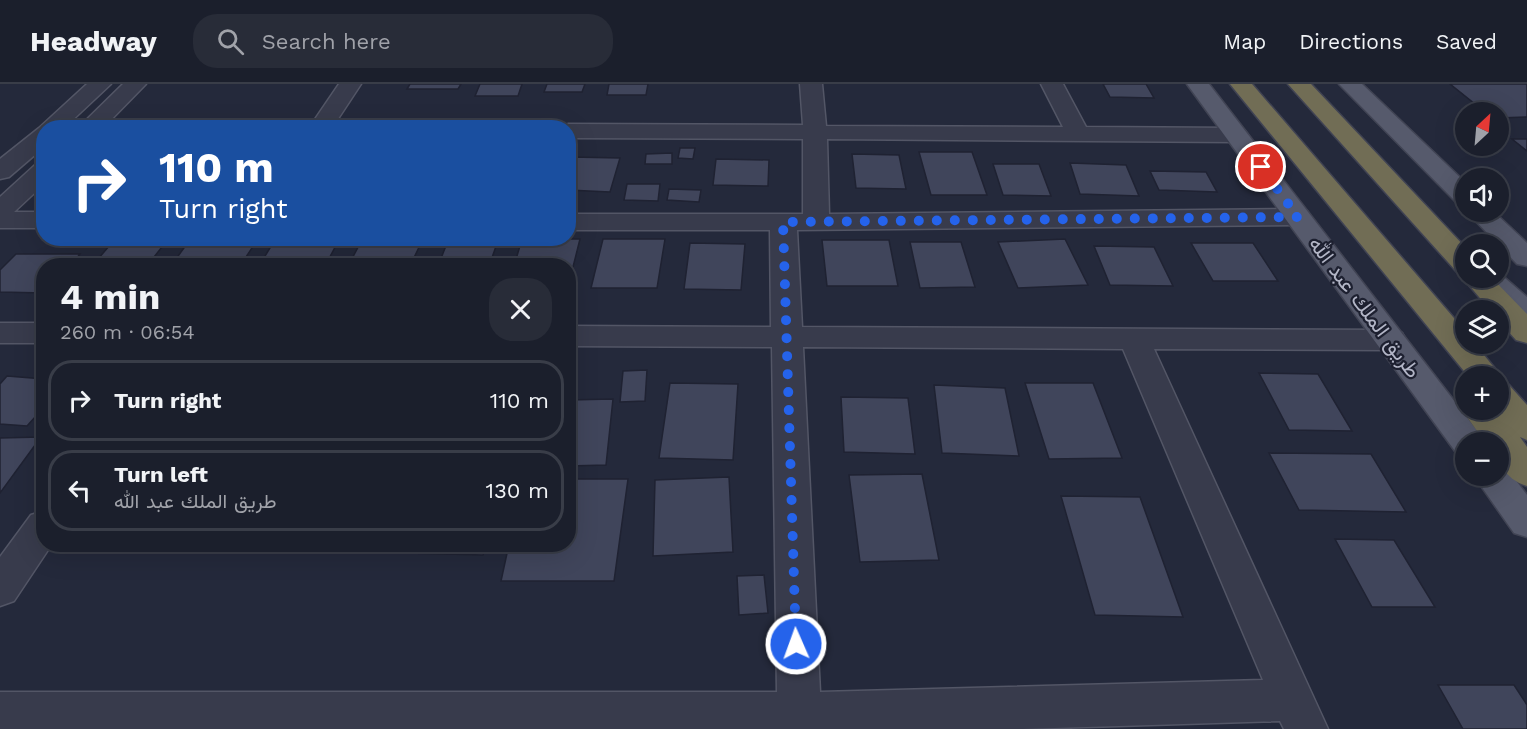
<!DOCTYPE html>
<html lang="en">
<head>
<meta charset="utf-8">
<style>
  :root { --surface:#1b1f2c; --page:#282c38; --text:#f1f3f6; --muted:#a0a2a9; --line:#393d48 }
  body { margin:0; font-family:"Work Sans",Vazirmatn,sans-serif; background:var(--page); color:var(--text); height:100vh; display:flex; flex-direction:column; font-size:22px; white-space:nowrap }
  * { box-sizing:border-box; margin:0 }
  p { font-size:20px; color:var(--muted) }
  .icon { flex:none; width:33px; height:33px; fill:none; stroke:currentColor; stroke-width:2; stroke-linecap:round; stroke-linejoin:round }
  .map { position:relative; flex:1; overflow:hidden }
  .details { position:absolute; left:36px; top:174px; width:540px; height:294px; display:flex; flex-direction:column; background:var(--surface); border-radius:24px; box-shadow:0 6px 24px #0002,0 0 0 2px var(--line) }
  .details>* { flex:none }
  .guide { position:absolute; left:36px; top:36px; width:540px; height:126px; border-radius:24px; box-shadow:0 6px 24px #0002,0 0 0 2px var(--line); background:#1a4fa0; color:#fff; overflow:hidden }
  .needle { width:39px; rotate:26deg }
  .buttons { position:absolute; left:1455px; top:18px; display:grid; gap:12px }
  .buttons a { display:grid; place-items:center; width:54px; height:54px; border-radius:50%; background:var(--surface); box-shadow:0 6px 24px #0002,0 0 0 2px var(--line); font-size:30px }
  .pin { position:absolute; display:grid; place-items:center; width:51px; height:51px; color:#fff; margin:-26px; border:3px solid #fff; border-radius:50%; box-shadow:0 2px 6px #0007 }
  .me { position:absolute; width:66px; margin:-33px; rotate:358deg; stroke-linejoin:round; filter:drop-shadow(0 0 4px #0008) }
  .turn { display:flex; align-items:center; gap:21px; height:126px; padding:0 24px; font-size:27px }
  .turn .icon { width:78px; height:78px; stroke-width:2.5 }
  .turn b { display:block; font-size:42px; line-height:51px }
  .round { display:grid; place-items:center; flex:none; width:63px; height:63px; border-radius:24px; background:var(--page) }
  .head { display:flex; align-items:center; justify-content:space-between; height:102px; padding:0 24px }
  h1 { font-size:36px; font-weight:700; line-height:45px }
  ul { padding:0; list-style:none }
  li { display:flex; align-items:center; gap:18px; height:81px; margin:0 12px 9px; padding:0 12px; border:3px solid var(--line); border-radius:24px }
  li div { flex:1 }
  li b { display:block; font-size:22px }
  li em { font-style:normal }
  header { display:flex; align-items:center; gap:36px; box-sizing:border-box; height:84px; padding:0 30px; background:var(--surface); border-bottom:2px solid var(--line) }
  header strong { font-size:28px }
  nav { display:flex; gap:33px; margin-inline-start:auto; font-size:21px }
  .search { width:420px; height:54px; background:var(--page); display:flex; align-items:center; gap:15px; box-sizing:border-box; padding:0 21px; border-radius:24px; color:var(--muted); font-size:22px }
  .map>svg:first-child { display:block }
  .building { fill:#40455b; stroke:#1f2232; stroke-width:1.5 }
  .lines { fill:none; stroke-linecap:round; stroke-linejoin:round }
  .minor-casing { stroke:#535666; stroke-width:3 }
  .primary-casing { stroke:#414454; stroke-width:3 }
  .motorway-casing { stroke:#404353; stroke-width:3 }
  .minor { fill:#383b4c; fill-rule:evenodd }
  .primary { fill:#565a6c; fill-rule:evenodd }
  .motorway { fill:#716d55; fill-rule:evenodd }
  .route { stroke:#2563eb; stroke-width:10; stroke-dasharray:0 18 }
  .labels { text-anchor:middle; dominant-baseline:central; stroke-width:4.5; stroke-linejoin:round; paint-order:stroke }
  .street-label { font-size:21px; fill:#b3b6c7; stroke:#1d2030 }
</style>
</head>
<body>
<header>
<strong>Headway</strong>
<div class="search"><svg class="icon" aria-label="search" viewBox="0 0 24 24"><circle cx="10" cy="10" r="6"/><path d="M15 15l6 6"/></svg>Search here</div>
<nav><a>Map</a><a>Directions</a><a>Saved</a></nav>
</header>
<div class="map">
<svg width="1527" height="645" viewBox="0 0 1527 645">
  <rect width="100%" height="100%" fill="#24293b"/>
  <path class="building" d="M410,0h51l-3,5h-51z
    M480,0h42l-4,12h-43z
    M547,0h38l-3,8h-38z
    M609,0h39l-2,11h-39z
    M1103,0h43l8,14 -44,-1z
    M1450,0h77v33l-29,1v-6h-13z
    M1512,55h15v12z
    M680,64h15l-2,11 -15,-1z
    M919,68h53l15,43h-56z
    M672,69v11h-27l1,-10z
    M852,70l47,1 7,34 -50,-1z
    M570,73l50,1 -10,34 -42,-2z
    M716,75l53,1 -1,26 -55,-1z
    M1070,79l56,2 13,31 -59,-2z
    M993,80h46l12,32 -48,-1z
    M1150,87l56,1 11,20 -58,-2z
    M627,100h33l-2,17 -34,-1z
    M669,105l32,1 -2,12 -32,-2z
    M116,154h53l-22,28h-55z
    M276,154h64l-15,28h-66z
    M363,154h18l42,1 -13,27h-62z
    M449,154h50l-10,28h-51z
    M522,155h58l-10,40 -2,-13h-54z
    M603,155h62l-8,49h-66z
    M1065,155l23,46 -70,3 -20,-46z
    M822,156h67l9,46h-71z
    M910,158h51l14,45 -55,1z
    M690,159l55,1 -4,46 -57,-1z
    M1191,159h62l25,38h-65z
    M186,161h68l-14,21h-69z
    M1094,162l60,1 19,39 -63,-1z
    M16,170h64l-10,12h-26v27l-44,-1v-22z
    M647,286l-2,31 -25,1 3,-31z
    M1259,289l59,1 34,57 -63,-1z
    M7,292l37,3v28l-17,19 -27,-2v-40z
    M670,299l68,1 -5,76 -74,-2z
    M1025,299h68l29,75 -73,1z
    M934,301l71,3 14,68 -77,-3z
    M841,313l67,1 7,56 -71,-2z
    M613,315l-7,66 -38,1v-66z
    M41,353l-41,56v-55z
    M1269,369l102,1 35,58 -107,-2z
    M922,390l17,86 -79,2 -11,-87z
    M729,393l4,75 -80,4 2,-76z
    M568,395h60l-14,102h-113l8,-37h59z
    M1061,412l79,1 43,120 -88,-2z
    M1335,455l59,1 41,67h-63z
    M223,460h70l-3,6 -68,-3z
    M411,460h76l-4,11 -75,-2z
    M764,491l4,38 -29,2 -2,-39z
    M1438,601h76l13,20v24h-64z"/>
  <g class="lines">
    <g class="minor-casing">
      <path id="minor" d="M87,0h24l-47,44h-20v19l-35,30 -9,2v-20l39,-31z
        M123,0h23l-43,44h-25z
        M339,0h22l-29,44h-23z
        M800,0h22l4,42 237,1 -22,-43h22l23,43 150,1 8,2 4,5 -4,5 -8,2 -409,-3 2,75 469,-5 9,2 4,6 -4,6 -9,2 -501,5 5,97 589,3 11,3 4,7 -4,7 -11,3 -237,-1 174,380h-44l-4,-8 -258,8h-1022v-37h777l-5,-345 -204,-1v-20l203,1 -1,-97h-202v-16h235v-75l-235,-1v-10h-9l9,-4 235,1zM803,263l320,2 140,331 -443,12z
        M44,79v21l-30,28h30v16h-44v-31l35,-32z
        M0,239h44v20h-44z
        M44,427v33h8l-38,57 -14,5v-49l31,-42z"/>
    </g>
    <g class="primary-casing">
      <path id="primary" d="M1187,0h22l270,349 5,9h-18v13l-11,-4z
        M1339,0h23l104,99v23l-9,-3z
        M1467,128h27l33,31v23l-10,-2z
        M1498,188l29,25v26l-10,-3 -43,-42h24z
        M1498,380l7,2 22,29v42l-13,-4 -40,-57h24z"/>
    </g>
    <g class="motorway-casing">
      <path id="motorway" d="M1230,0h22l214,248v12h9l26,32 -3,4v-4h-30z
        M1288,0h23l155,164v25l-10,-2z
        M1466,190v4h26l35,36v29l-11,-3 -18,-20v-10h-8l-27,-32z
        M1498,297l11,4 18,20v35l-7,-3 7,10v39c-22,-7 -29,-22 -29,-44h-13l-23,-32 4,-5v5h32z"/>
    </g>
    <use href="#minor" class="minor"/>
    <use href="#primary" class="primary"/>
    <use href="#motorway" class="motorway"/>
  </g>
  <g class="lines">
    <path class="route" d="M796,560l-13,-422 515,-5 -37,-50"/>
  </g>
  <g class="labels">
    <g class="street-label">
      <text transform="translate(1365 223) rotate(53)">طريق الملك عبد الله</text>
    </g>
  </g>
</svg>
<div class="buttons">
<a><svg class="needle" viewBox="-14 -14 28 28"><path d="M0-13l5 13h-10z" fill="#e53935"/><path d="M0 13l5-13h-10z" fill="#a0a2a9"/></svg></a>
<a><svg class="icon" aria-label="sound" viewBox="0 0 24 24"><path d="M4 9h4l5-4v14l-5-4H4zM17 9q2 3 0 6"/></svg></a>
<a><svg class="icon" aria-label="search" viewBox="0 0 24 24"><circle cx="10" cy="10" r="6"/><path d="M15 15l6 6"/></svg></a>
<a><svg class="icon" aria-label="layers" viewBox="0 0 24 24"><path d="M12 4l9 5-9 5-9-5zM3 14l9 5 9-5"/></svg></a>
<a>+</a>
<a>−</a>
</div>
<div class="pin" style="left:1261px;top:83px;background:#d93025"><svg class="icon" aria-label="arrive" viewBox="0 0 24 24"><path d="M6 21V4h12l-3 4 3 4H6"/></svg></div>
<svg class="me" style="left:796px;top:560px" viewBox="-20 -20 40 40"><circle r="17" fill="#2563eb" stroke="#fff" stroke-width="3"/><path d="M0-11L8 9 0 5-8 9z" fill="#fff"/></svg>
<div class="guide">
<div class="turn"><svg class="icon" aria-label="right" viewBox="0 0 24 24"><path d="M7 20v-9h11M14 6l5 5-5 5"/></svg><div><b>110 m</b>Turn right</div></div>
</div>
<section class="details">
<div class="head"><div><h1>4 min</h1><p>260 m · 06:54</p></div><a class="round"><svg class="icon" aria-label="close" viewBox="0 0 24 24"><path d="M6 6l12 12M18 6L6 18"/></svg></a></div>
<ul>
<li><svg class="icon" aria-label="right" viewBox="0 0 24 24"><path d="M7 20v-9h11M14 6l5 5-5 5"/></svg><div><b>Turn right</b></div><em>110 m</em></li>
<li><svg class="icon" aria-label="left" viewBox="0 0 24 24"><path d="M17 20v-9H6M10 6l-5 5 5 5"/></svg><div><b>Turn left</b><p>طريق الملك عبد الله</p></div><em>130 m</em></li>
</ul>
</section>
</div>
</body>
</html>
